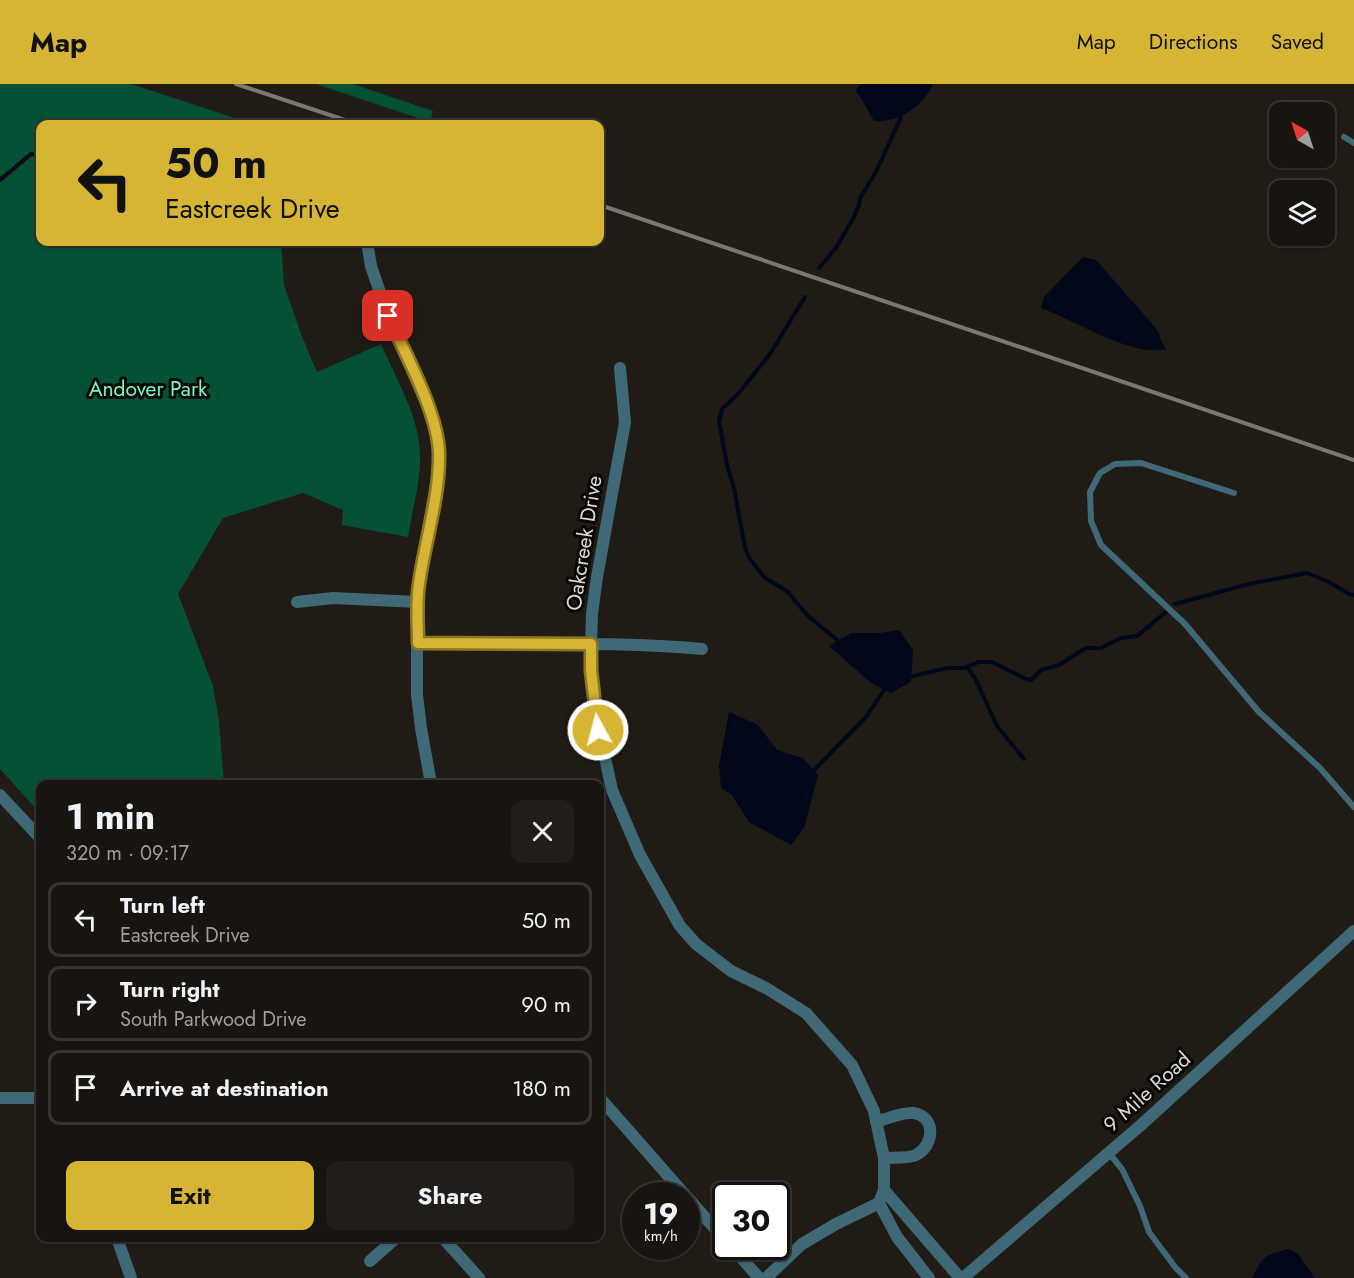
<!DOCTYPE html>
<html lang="en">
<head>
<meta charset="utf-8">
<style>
  :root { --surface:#181510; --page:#211e19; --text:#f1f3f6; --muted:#9f9f9f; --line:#363430; --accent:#d6b534 }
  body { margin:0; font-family:Jost,sans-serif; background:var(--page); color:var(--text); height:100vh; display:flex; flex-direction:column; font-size:22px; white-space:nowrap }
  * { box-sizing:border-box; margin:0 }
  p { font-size:20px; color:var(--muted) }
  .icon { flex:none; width:33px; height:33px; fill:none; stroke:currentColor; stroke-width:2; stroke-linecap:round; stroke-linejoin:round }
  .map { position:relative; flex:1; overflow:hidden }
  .drawer { position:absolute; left:36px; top:696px; width:568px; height:462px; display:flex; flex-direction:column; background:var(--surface); border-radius:12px; box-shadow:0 2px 4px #0004,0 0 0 2px var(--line) }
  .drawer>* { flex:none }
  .hud { position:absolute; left:36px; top:36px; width:568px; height:126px; border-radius:12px; box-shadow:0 2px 4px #0004,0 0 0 2px var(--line); background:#d6b534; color:#111; overflow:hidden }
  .needle { width:39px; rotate:321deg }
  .controls { position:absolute; left:1269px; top:18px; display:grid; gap:12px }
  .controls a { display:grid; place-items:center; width:66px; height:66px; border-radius:12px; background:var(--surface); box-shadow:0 2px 4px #0004,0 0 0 2px var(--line); font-size:30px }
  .speed { position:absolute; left:622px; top:1098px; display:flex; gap:12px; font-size:30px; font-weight:700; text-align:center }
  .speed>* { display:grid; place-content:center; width:78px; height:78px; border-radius:50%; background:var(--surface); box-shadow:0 2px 4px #0004,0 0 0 2px var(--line); line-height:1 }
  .speed small { font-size:15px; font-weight:400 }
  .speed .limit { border:3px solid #111; border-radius:9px; background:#fff; color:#111 }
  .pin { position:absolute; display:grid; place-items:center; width:51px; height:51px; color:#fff; margin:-26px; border-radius:12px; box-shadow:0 3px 9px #0006 }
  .me { position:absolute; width:66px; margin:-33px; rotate:353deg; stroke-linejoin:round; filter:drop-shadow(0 0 4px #0008) }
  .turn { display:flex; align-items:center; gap:21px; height:126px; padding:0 30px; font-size:27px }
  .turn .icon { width:78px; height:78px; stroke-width:2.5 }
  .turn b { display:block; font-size:42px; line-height:51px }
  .round { display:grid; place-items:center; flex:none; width:63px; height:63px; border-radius:12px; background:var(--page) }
  .head { display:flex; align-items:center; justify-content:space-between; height:102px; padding:0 30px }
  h1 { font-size:36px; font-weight:700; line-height:45px }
  .primary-button { display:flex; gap:12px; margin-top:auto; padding:12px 30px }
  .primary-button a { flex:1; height:69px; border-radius:12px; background:var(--accent); color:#111; font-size:24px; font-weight:700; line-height:69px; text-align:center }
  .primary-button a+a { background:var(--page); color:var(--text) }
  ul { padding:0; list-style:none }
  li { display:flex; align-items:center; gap:18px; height:75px; margin:0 12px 9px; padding:0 18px; border:3px solid var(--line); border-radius:12px }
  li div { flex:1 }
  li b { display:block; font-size:22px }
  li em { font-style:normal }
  header { display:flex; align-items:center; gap:36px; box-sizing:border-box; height:84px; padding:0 30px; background:var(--accent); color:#111 }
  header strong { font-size:28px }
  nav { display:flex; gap:33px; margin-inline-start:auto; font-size:21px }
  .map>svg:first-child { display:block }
  .green { fill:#055135 }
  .water { fill:#000819 }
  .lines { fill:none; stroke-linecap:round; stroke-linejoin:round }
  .stream { stroke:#000819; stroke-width:4 }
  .service { stroke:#406978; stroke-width:6 }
  .minor { stroke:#406978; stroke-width:12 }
  .tertiary { stroke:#406978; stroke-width:12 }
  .rail { stroke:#7a7771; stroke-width:4 }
  .route-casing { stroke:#8b7622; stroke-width:15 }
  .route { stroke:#d6b534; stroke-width:10 }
  .labels { text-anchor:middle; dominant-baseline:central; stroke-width:6; stroke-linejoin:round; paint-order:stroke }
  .park-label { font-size:21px; fill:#77f9bc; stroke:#080704 }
  .street-label { font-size:21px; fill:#dddbd6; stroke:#080704 }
</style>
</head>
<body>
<header>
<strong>Map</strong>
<nav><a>Map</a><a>Directions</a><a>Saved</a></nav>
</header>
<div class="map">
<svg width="1354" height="1194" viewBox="0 0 1354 1194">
  <rect width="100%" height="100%" fill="#201c15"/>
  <path class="green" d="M0,0h131l122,40h-213v118h241l3,43 17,49 16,38 64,-28c15,35 40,75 39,114 0,26 -8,53 -12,79l-66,-12 1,-15 -40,-17 -80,25 -45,76 35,92 6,35 5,63h-184v29l-40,-44z
    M316,0h37l80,27 -3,11z"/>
  <path class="water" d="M861,0h72c-9,22 -35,39 -59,37l-18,-31z
    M1083,173l13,3 60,68 10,22c-9,0 -20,1 -29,-2 -34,-8 -64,-28 -96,-40l3,-11z
    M899,546l14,20 -2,32 -20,11 -20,-10 -42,-37 22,-13h29z
    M729,628l29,13 19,25 26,8 15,17 -14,53 -13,17 -42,-23 -17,-27 -11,-7 -2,-22z
    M1289,1165l9,5 17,24h-63c10,-21 14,-24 37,-29z"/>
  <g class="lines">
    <path class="stream" d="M156,40l11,-2 10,2
      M0,96l31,-26 9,1
      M819,184l17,-20 18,-31 5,-12 1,-7 17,-28 24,-53 -4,-4
      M805,213l-35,57 -32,40 -16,15 -3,12 8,44 7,23 11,60 5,11 15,19 22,13 20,24 34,28
      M1175,520l74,-20 58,-11 22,9 20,12 5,1
      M967,583l8,11 22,48 27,33
      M909,593l38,-9h17l15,-6h13l34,17 5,1 10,-10 18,-5 27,-17h15l20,-10 16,-2 29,-24
      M814,686l52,-53 20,-30"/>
    <path class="service" d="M1344,53l10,6
      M1234,409l-93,-30 -26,1 -15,9 -10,19 1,29 10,24 84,79 74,88 61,56 34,39
      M1109,1069l13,16 18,37 9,26 26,35 11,11"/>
    <path class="minor" d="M367,158l4,24 17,50 41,93 7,21 3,22 -2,26 -19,107 -1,27v83l4,33 10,56
      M620,284l5,54 -28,155 -5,37 -1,30v27l8,59 13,60 28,65 40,71 16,18 35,27 35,17 40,25 46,52 22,46 10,47v32l-5,13 18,34 32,41
      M297,518l36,-4 85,4
      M418,559c94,3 190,-3 284,6
      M0,711l40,43
      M0,1014h40
      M600,1014l86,98
      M876,1038c11,-3 25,-10 37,-9 23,3 22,32 3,42 -8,4 -22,2 -32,3
      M884,1106l76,88
      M687,1113l39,44
      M117,1154l14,40
      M443,1154l36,40
      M731,1162l28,32
      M370,1177l26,-23
      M766,1194l36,-34 34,-20 43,-21"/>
    <path class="tertiary" d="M963,1194l178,-153 213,-194"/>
    <path class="rail" d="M236,0l121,40
      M600,121l754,255"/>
  </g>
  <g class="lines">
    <g class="route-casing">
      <path id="route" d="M388,232c17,37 50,97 51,137 1,43 -14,88 -20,131 -3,19 -1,39 -1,59l173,1v27l7,59"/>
    </g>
    <use href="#route" class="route"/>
  </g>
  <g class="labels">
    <g class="park-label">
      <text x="148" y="305">Andover Park</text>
    </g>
    <g class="street-label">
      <text transform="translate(584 459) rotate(-81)">Oakcreek Drive</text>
      <text transform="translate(1147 1008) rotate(-42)">9 Mile Road</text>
    </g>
  </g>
</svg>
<div class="controls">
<a><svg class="needle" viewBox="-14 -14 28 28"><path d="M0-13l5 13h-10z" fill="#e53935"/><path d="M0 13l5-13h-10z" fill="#9f9f9f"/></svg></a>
<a><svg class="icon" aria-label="layers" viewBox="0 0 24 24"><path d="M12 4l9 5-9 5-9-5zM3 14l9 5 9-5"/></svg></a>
</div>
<div class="speed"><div>19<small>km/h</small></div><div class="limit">30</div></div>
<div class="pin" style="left:388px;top:232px;background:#d93025"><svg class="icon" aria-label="arrive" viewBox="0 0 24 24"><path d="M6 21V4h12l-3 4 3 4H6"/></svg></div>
<svg class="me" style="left:598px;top:646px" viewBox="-20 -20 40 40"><circle r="17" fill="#d6b534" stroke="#fff" stroke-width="3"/><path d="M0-11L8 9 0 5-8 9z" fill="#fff"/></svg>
<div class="hud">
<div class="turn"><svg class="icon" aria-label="left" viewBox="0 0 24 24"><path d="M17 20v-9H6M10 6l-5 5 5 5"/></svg><div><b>50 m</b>Eastcreek Drive</div></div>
</div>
<section class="drawer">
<div class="head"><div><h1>1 min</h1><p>320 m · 09:17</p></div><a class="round"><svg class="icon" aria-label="close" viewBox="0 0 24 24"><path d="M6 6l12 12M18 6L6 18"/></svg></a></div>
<ul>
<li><svg class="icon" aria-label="left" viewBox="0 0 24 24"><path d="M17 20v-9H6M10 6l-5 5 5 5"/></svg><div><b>Turn left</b><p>Eastcreek Drive</p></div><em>50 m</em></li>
<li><svg class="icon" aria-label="right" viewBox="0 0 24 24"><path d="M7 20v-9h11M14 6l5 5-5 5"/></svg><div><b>Turn right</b><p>South Parkwood Drive</p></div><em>90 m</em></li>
<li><svg class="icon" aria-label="arrive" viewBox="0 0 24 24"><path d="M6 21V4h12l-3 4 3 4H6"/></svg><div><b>Arrive at destination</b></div><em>180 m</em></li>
</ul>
<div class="primary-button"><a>Exit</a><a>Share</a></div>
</section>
</div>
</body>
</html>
